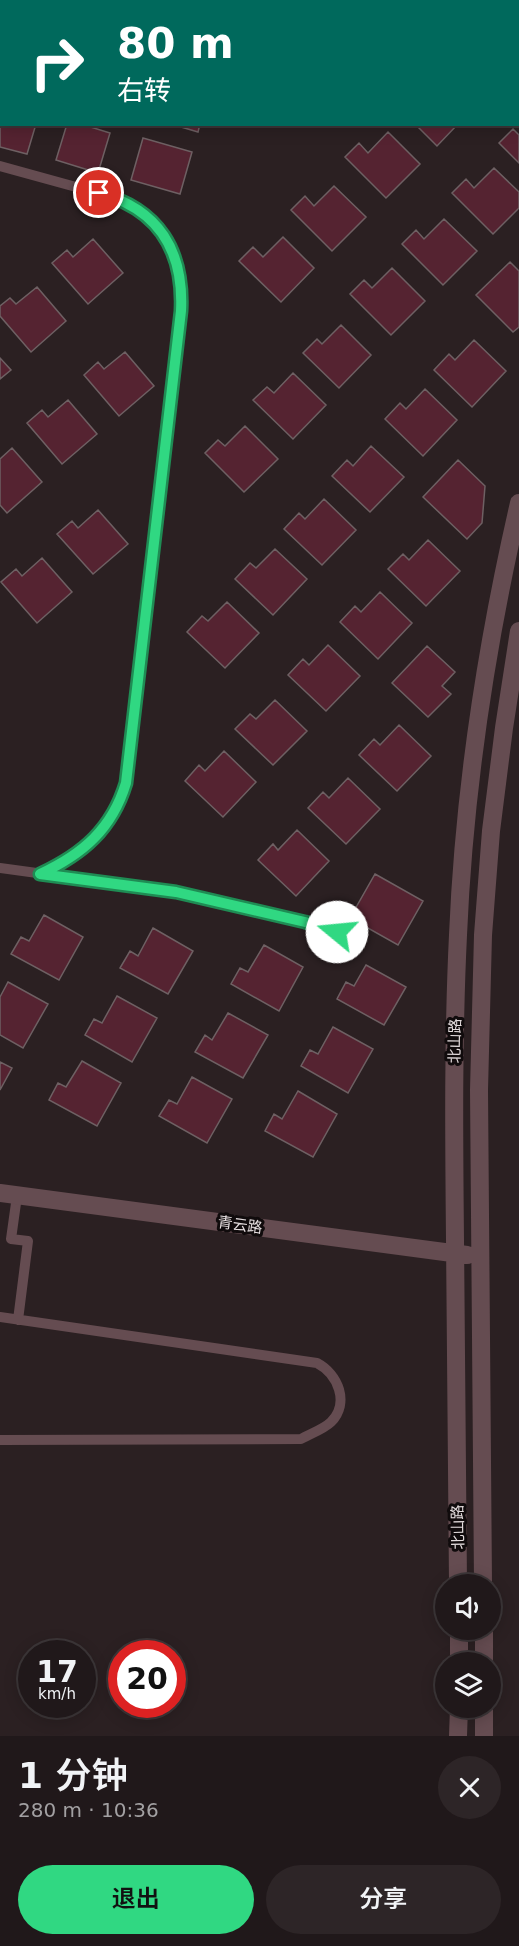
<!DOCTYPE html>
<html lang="zh">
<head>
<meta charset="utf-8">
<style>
  :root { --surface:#20181a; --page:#2d2527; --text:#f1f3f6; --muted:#a2a0a2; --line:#3d3739; --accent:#30d882 }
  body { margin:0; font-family:"DejaVu Sans","Noto Sans SC",sans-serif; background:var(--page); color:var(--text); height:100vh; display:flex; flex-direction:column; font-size:22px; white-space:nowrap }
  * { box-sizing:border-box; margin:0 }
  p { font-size:20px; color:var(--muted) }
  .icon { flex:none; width:33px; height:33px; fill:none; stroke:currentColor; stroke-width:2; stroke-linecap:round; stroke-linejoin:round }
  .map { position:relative; height:1736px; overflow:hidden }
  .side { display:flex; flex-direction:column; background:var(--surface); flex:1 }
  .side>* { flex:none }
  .banner { position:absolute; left:0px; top:0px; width:519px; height:126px; box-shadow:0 3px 15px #0003,0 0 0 2px var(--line); background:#00695c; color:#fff; overflow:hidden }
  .buttons { position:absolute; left:435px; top:1574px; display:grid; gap:12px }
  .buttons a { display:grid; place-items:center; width:66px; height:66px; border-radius:50%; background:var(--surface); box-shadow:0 3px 15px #0003,0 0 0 2px var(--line); font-size:30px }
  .speed { position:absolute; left:18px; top:1640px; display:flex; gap:12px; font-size:30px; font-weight:700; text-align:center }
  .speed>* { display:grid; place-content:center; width:78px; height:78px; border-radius:50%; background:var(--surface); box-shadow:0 3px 15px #0003,0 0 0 2px var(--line); line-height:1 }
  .speed small { font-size:15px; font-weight:400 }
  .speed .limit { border:9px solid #d22; background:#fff; color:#111 }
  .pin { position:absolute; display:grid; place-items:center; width:51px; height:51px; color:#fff; margin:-26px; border:3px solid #fff; border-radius:50%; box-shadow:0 2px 6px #0007 }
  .me { position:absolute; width:66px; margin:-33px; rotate:287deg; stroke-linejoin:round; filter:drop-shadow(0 0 4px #0008) }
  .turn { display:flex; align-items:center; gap:21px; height:126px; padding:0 18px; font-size:27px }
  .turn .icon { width:78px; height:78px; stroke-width:2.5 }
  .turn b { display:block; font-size:42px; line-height:51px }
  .round { display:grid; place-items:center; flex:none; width:63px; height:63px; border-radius:32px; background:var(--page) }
  .head { display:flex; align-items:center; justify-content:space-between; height:102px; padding:0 18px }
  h1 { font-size:36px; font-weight:600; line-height:45px }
  .button { display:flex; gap:12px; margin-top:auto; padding:12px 18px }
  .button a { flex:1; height:69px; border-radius:36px; background:var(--accent); color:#111; font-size:24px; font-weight:600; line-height:69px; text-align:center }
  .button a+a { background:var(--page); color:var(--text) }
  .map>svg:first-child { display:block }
  .building { fill:#552331; stroke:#6e6063; stroke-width:1.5 }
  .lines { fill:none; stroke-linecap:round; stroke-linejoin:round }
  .service { stroke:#654c51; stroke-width:10 }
  .tertiary { stroke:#654c51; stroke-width:18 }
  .route-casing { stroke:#1f8c54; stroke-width:15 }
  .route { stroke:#30d882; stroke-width:10 }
  .labels { text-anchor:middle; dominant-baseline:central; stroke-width:6; stroke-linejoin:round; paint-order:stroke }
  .street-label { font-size:15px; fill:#e4ddde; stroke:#100b0c }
</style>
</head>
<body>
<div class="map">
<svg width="519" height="1736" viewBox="0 0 519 1736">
  <rect width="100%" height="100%" fill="#2b2022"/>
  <path class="building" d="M0,103l2,21h34l-9,30 -27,-7z
    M67,124h14l29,9 -12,40 -42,-13z
    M171,124h29l-2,8z
    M415,124h43l-21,22z
    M513,129l6,6v28l-20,-20z
    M388,132l32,32 -34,34 -41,-41 14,-14 9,10z
    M143,138l49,14 -12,42 -49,-14z
    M494,168l25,24v16l-26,26 -41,-41 14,-14 8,9z
    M334,186l32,31 -34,34 -41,-41 14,-14 9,10z
    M444,219l33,32 -34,34 -41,-41 14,-14 8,9z
    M283,237l31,31 -33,34 -42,-41 14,-14 10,10z
    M93,239l30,34 -35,31 -36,-41 15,-13 6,7z
    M510,262l9,9v56l-6,5 -37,-37z
    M392,268l33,33 -34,34 -41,-41 14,-14 8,8z
    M37,287l29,34 -35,31 -31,-36v-10l10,-8 6,6z
    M341,325l30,30 -32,33 -36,-35 14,-14 5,5z
    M474,340l32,31 -34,36 -38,-37 15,-16 6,6z
    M125,352l29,34 -35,30 -35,-41 14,-13 6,7z
    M0,358l11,12 -11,9z
    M293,373l33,32 -33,34 -40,-39 14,-13 7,6z
    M425,389l32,31 -34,36 -38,-37 15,-16 6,6z
    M68,400l29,34 -35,30 -35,-41 15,-13 6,7z
    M245,426l33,33 -34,33 -39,-39 13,-13 7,6z
    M371,446l33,31 -34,35 -38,-36 15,-16 6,6z
    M12,448l30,34 -35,31 -7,-8v-46z
    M458,460l27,26 -3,37 -15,16 -44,-42z
    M324,499l32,31 -34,35 -38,-36 15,-16 6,6z
    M98,510l30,34 -35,30 -36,-40 15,-13 6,7z
    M428,540l32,31 -34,35 -38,-37 15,-15 6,6z
    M275,549l32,30 -34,36 -38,-36 15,-16 6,5z
    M42,558l30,34 -35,31 -36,-41 15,-13 6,7z
    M380,592l32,31 -34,36 -38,-37 15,-16 6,6z
    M227,602l32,31 -34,35 -38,-36 15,-16 6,5z
    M328,645l32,31 -34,35 -38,-36 15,-16 6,6z
    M427,646l28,26 -13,14 9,8 -23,23 -36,-34z
    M275,700l32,31 -34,34 -38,-36 15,-15 6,5z
    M399,725l32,31 -34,35 -38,-36 15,-16 6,6z
    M224,751l32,31 -33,35 -38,-36 14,-16 6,6z
    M348,778l32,31 -34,35 -38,-36 15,-16 6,6z
    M297,830l32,31 -33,35 -38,-36 15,-16 5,6z
    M375,874l48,27 -25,44 -48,-27z
    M44,915l39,22 -24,43 -48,-26 10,-17 8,4z
    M153,928l40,23 -25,43 -48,-26 10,-17 8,5z
    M264,945l39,22 -24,44 -48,-27 9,-16 8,4z
    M366,965l40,22 -22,38 -47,-26 9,-17 8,4z
    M8,982l40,22 -25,44 -23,-13v-38z
    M117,996l40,22 -25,44 -47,-27 9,-16 8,4z
    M228,1013l40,22 -25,43 -48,-26 10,-17 7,5z
    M333,1027l40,22 -25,44 -47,-27 9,-16 8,4z
    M82,1061l39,22 -24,43 -48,-26 9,-17 8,4z
    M0,1062l12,6 -12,22z
    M192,1077l40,22 -25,44 -48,-27 10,-16 8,4z
    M298,1091l39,23 -24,43 -48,-26 9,-17 8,5z"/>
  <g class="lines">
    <path class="service" d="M0,8l2,1
      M0,166c25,7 50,14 76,21 63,17 100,35 106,107l-56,489c-14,46 -43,71 -86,91
      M0,868l176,24 129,30 32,10
      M17,1196l-6,43 17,2 -10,79
      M0,1317l317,46c21,11 33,40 14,59 -7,7 -21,12 -30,17l-301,1"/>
    <path class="tertiary" d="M0,1193l467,62
      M458,1584c-1,-115 -2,-229 -3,-344 -1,-101 -2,-203 3,-305 6,-143 29,-293 61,-432
      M483,1584l-4,-494 4,-155 8,-104 13,-103 15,-97
      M459,1629v33
      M484,1629v33
      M458,1736l1,-29
      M484,1736v-29"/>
  </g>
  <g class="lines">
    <g class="route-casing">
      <path id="route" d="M99,193c60,16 85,58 82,118l-55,472c-14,46 -43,71 -86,91l136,18 129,30 32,10"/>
    </g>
    <use href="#route" class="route"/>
  </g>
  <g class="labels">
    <g class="street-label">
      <text transform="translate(455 1041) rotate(-89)">北山路</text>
      <text transform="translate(240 1225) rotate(8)">青云路</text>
      <text transform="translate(458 1527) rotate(-91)">北山路</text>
    </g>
  </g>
</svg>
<div class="buttons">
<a><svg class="icon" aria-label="sound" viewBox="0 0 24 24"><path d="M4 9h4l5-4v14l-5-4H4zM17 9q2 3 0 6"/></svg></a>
<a><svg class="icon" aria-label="layers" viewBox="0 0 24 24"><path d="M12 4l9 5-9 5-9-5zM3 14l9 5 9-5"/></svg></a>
</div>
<div class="speed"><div>17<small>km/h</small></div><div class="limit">20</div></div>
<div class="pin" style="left:99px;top:193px;background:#d93025"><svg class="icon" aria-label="arrive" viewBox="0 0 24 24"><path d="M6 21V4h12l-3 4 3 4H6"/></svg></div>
<svg class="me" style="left:337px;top:932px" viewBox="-20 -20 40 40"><circle r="19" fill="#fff"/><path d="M0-13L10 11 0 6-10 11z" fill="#30d882"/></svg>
<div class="banner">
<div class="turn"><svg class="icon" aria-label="right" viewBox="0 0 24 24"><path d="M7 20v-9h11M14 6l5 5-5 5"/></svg><div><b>80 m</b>右转</div></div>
</div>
</div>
<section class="side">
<div class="head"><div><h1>1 分钟</h1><p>280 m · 10:36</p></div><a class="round"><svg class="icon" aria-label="close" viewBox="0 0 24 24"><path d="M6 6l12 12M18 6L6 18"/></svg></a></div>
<div class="button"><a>退出</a><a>分享</a></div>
</section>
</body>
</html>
